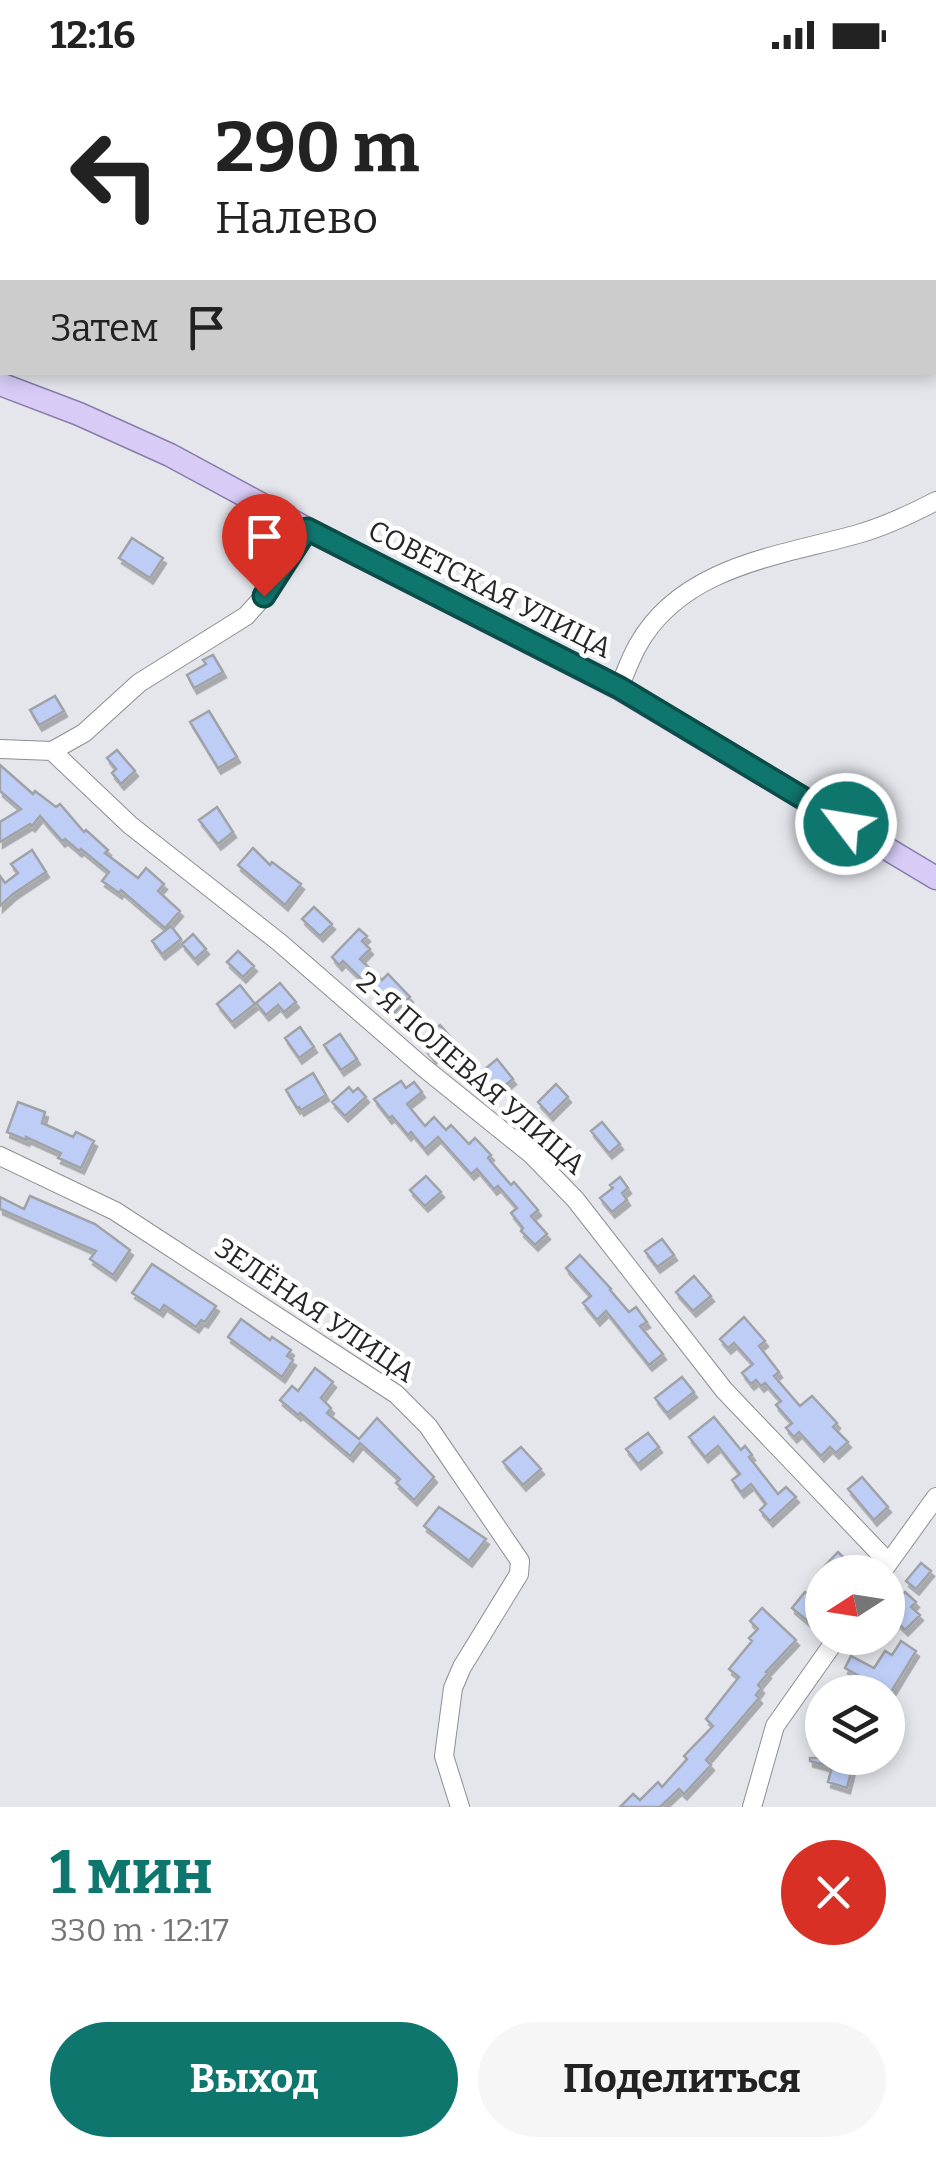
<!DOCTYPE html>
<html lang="ru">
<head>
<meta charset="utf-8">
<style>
  :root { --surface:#fff; --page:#f6f6f6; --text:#222; --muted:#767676; --accent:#0f766e }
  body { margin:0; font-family:Bitter,serif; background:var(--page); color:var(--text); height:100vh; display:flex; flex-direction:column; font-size:38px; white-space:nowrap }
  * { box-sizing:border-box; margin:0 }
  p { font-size:32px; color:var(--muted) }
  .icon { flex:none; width:55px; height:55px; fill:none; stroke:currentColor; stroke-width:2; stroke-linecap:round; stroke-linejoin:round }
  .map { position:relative; height:1737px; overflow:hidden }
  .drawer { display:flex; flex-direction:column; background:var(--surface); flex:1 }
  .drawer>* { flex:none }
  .banner { position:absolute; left:0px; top:0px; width:938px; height:305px; box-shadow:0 5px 15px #0003; background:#fff; color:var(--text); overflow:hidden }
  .needle { width:65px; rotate:258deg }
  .fabs { position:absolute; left:805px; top:1485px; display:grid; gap:20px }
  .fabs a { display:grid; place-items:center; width:100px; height:100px; border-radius:50%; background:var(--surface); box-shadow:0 5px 15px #0003; font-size:50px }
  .pin { position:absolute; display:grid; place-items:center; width:85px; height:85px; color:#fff; margin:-102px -42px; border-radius:50% 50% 50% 0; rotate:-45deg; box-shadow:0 0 10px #0007 }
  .pin .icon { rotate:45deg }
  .me { position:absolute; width:110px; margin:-55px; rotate:301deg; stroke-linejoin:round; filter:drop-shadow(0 0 8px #0008) }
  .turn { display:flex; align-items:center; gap:35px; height:210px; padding:0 50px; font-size:45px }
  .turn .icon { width:130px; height:130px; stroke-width:2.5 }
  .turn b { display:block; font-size:70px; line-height:85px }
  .then { display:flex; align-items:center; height:95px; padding:0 50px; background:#0003; gap:20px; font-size:38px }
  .round { display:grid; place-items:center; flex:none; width:105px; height:105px; border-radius:52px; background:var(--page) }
  .summary { display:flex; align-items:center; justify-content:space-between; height:170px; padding:0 50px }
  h1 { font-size:60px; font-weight:700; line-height:75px; color:var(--accent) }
  .action { display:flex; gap:20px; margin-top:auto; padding:20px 50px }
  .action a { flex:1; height:115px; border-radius:60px; background:var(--accent); color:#fff; font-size:40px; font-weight:700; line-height:115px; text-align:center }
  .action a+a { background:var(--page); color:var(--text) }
  .status { display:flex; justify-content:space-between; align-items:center; height:70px; padding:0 50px; background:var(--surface); direction:ltr }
  .status svg { height:28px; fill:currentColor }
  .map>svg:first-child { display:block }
  .building { fill:#bdcdf6; stroke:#9fa2a6; stroke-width:2.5; filter:url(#shadow) }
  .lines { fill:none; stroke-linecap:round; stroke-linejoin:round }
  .minor-casing { stroke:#8c8e93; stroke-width:20 }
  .major-casing { stroke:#897cab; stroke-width:25 }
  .minor { stroke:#fff; stroke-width:18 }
  .major { stroke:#d8ccf7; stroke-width:22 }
  .route-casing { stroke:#0a4d48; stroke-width:25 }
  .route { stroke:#0f766e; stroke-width:18 }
  .labels { text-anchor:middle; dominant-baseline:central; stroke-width:9; stroke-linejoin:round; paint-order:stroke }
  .street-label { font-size:28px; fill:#262628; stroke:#fff }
</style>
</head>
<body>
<div class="status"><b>12:16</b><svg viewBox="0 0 49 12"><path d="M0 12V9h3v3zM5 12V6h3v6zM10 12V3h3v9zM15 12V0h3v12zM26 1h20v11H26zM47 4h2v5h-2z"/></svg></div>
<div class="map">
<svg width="936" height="1737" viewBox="0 0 936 1737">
  <defs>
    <filter id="shadow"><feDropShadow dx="3" dy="5.5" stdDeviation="0" flood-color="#0004"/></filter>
  </defs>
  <rect width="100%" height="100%" fill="#e4e6ec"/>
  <path class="building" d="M132,468l31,20 -13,20 -31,-20z
    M213,585l10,17 -29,16 -7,-13 19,-11 -3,-4z
    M55,626l9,15 -25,14 -9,-15z
    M209,641l28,46 -19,11 -28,-46z
    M117,680l18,21 -14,13 -9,-11 4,-4 -9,-11z
    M0,695l33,29 2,-3 21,16 4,-3 24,28 2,-2 22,20 -3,3 33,25 8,-10 18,16 -6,7 22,20 -15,17 -44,-38 -2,3 -17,-12 7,-9 -28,-23 -2,2 -14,-12 -3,2 -22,-25 -8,10 -2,-2 -30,18v-20l21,-13 -21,-18z
    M217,737l16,25 -15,12 -19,-24z
    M253,778l17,17 2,-3 29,22 -16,21 -47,-40z
    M32,780l14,22 -33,22 -13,12v-30l5,7 13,-10 -7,-9z
    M314,837l18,17 -12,12 -18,-17z
    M171,856l10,13 -19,15 -10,-13z
    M359,859l8,7 -5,5 8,8 -10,10 22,21 6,-6 22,23 -15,15 -52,-51 -4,4 -7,-8z
    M193,864l13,15 -11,10 -13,-15z
    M238,881l16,15 -11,11 -16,-15z
    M280,913l16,19 -12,10 -6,-7 -12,10 -10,-12z
    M240,915l15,19 -23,18 -15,-18z
    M440,955l25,29 -16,14 -12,-14 -4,4 -13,-16z
    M300,957l14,20 -15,11 -14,-20z
    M340,964l17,25 -16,11 -17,-25z
    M497,989l16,20 -26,21 -15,-20z
    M313,1003l13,22 -25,15 -2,-3 -2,1 -11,-18z
    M401,1011l5,7 8,-6 8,10 -15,12 18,22 9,-9 12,13 5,-5 18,19 6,-6 16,17 -3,3 23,27 3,-3 24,28 -7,6 16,18 -12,11 -14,-14 2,-3 -12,-15 6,-5 -19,-22 -4,3 -17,-20 -6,5 -33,-37 -13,12 -14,-17 -3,3 -16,-19 -3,2 -15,-19z
    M556,1014l12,13 -18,18 -12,-13z
    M349,1017l4,5 5,-4 8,9 -21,19 -13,-14z
    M18,1032l27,10 -3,11 31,14 3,-5 18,9 -13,27 -23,-10 3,-5 -35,-16v3l-19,-8z
    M602,1052l18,22 -11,9 -18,-22z
    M426,1106l15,16 -16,14 -15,-16z
    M620,1107l8,11 -6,5 5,7 -15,12 -12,-14 13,-10 -3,-3z
    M30,1126l65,28 35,26 -17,25 -23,-16 6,-8 -96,-42v-12l24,12z
    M662,1169l12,16 -17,12 -12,-16z
    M580,1185l31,34 -1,1 19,22 7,-5 11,15 -7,4 23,28 -14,11 -43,-54 -9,9 -14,-17 8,-7 -25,-28z
    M152,1194l64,42 -11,16 -4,-2 -5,7 -32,-22 -4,6 -28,-18z
    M694,1206l17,20 -18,15 -17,-19z
    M744,1247l21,24 -6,5 20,26 -5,4 26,30 12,-10 25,27 -4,4 15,15 -12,11 -6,-6 -9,9 -22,-24 -5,5 -8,-9 6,-5 -16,-18 5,-4 -16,-18 -4,3 -5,-6 -5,4 -9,-11 11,-9 -19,-21 -6,5 -8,-9z
    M241,1249l29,21 2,-3 19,13 -4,6 6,4 -11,17 -54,-40z
    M315,1298l18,14 -12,16 10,10 -4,5 32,26 18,-21 57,59 -20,23 -18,-17 4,-4 -40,-36 -10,13 -50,-43 -2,2 -18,-15 12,-14 6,5z
    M682,1307l12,15 -27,21 -12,-15z
    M714,1347l27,33 4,-4 7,9 -3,2 29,37 8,-7 10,10 -26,24 -10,-11 6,-6 -15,-20 -10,8 -9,-12 8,-6 -22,-28 -13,11 -16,-20z
    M648,1363l11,14 -21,17 -12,-15z
    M521,1377l20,22 -18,16 -20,-23z
    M862,1407l26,30 -14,13 -26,-31z
    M439,1437l47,32 -17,22 -45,-35z
    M838,1482l8,8 -12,12h-15z
    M921,1493l10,8 -15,18 -10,-8z
    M805,1522l17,14 -12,17 -18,-15z
    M905,1522l11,10 -5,5 9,8 -15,15 -11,-11 7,-7 -8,-8z
    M762,1538l34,32 -30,32 2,1 -10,12 3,3 -5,7 3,3 -53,62 5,5 -27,29 -5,-5 -19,18h-40l13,-13 7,6 18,-18 4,5 25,-28 -3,-3 29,-30 -7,-7 33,-42 -10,-8 23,-28 -3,-3 9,-9 -8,-8z
    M901,1571l15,10 -25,41h-27l6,-10 -25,-14 6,-12 23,12 11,-17 7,4z
    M810,1688h34l10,2 -7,28 -19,-6 4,-15 -22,-6z"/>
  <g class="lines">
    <g class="minor-casing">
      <path id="minor" d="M357,0v2
        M735,2h14
        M935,7h1
        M619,618c6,-14 11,-29 19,-43 44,-79 142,-89 220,-111 28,-8 53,-20 78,-33
        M0,679l52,2 78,74 149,117 144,125 108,87 44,45 149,191 164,172
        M52,681l32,-18 55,-50 107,-67 18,-20 43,-67
        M0,1086l115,55 281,183 32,32 92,135 -1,13 -57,93 -9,21 -9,68 16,51
        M882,1502l54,-75
        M752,1737l23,-81 62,-88"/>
    </g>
    <g class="major-casing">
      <path id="major" d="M0,314l79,30 91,41 137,74 312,159 317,190"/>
    </g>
    <use href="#minor" class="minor"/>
    <use href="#major" class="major"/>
  </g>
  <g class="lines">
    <g class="route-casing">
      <path id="route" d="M264,526l43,-67 313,159 226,136"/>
    </g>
    <use href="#route" class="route"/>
  </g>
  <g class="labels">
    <g class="street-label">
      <text transform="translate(490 519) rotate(27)">СОВЕТСКАЯ УЛИЦА</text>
      <text transform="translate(471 1003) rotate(41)">2-Я ПОЛЕВАЯ УЛИЦА</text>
      <text transform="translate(315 1240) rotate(34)">ЗЕЛЁНАЯ УЛИЦА</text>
    </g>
  </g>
</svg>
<div class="fabs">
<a><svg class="needle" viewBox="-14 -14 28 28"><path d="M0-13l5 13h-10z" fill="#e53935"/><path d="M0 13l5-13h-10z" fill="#767676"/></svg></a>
<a><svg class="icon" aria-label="layers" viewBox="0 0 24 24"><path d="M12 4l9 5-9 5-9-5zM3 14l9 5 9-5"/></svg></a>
</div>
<div class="pin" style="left:264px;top:526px;background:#d93025"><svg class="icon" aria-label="arrive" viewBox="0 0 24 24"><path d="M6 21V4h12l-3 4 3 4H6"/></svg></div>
<svg class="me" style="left:846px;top:754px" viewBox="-20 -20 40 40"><circle r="17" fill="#0f766e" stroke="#fff" stroke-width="3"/><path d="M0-11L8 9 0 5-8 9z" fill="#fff"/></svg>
<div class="banner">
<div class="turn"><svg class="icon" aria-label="left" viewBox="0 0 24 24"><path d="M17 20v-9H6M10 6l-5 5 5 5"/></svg><div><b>290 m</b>Налево</div></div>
<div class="then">Затем<svg class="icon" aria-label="arrive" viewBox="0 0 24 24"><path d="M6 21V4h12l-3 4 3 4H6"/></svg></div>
</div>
</div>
<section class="drawer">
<div class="summary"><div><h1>1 мин</h1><p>330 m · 12:17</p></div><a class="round" style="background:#d93025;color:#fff"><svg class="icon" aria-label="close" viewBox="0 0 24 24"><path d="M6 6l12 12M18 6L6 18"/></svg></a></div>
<div class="action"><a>Выход</a><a>Поделиться</a></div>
</section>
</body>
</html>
